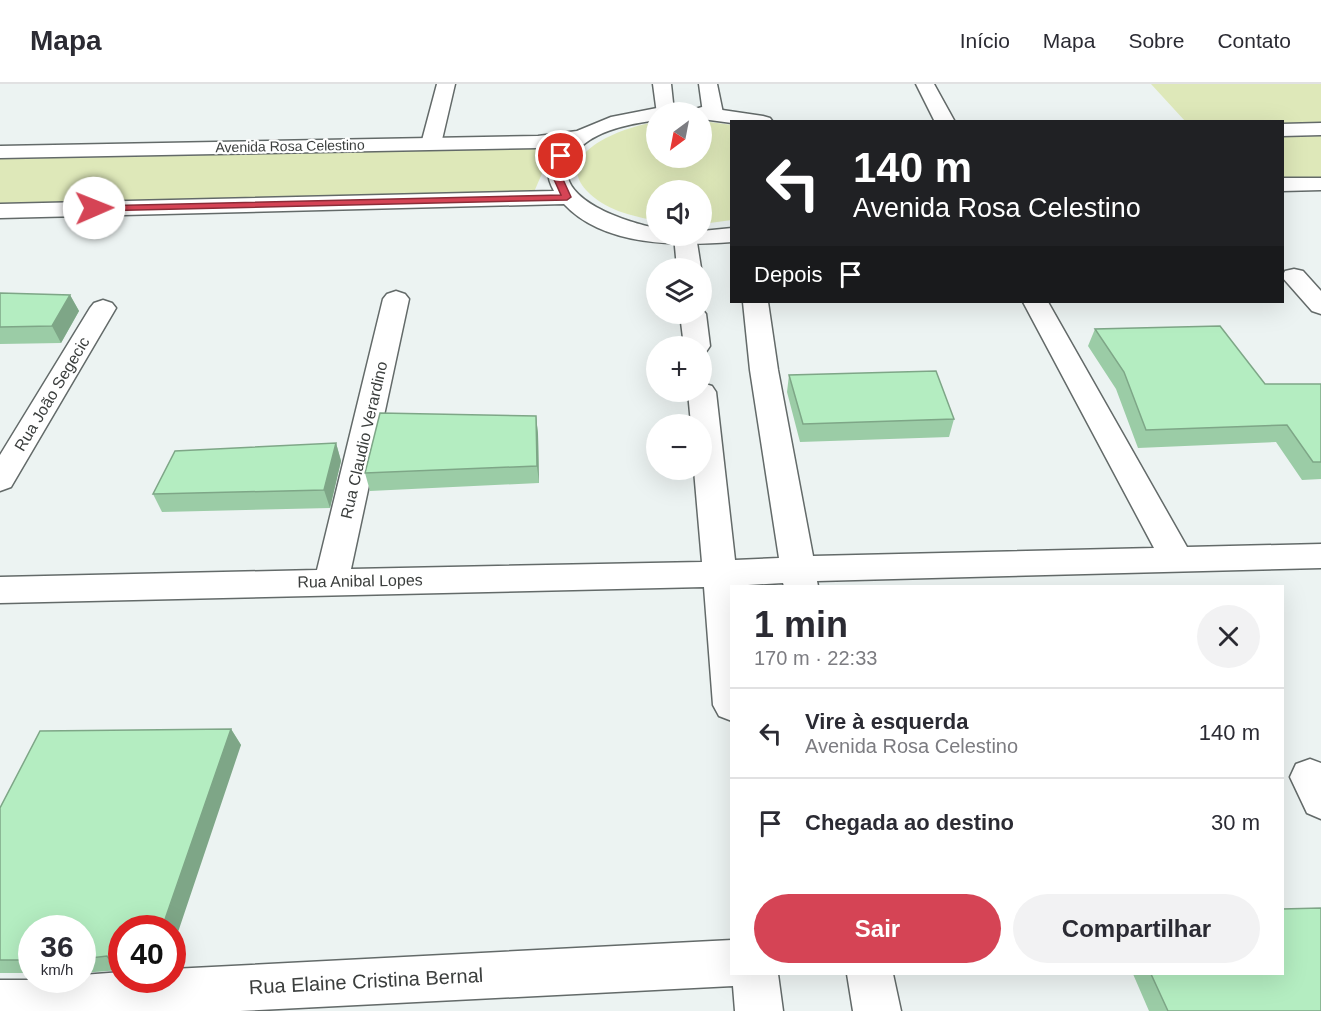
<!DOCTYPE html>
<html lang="pt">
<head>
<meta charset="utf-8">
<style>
  :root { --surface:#fff; --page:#f2f2f3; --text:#2b2b33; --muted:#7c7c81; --line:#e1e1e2; --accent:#d54455 }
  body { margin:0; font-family:Arial,sans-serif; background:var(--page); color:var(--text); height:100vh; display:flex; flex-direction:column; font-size:22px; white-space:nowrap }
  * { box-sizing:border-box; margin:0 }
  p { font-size:20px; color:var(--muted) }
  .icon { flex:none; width:33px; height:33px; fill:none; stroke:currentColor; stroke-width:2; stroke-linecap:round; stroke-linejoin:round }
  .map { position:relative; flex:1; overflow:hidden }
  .sheet { position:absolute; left:730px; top:501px; width:554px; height:390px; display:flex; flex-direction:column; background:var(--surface); border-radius:0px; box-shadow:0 6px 24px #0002 }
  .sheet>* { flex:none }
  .hud { position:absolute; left:730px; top:36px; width:554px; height:183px; border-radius:0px; box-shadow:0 6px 24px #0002; background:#202124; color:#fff; overflow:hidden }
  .needle { width:39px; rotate:212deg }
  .controls { position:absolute; left:646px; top:18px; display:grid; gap:12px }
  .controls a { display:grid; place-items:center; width:66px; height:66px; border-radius:50%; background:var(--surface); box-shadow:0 6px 24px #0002; font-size:30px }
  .speed { position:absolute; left:18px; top:831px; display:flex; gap:12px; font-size:30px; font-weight:700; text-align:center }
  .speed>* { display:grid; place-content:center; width:78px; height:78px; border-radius:50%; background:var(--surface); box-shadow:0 6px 24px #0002; line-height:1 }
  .speed small { font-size:15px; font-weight:400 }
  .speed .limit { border:9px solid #d22; background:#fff; color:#111 }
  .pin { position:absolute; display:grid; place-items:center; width:51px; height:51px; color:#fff; margin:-26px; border:3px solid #fff; border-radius:50%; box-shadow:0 2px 6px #0007 }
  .me { position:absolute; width:66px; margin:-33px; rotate:89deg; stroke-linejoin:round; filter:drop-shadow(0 0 4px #0008) }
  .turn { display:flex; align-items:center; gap:21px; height:126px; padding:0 24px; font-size:27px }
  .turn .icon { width:78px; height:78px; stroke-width:2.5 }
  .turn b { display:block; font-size:42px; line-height:51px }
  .then { display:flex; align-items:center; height:57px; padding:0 24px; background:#0003; gap:12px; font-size:22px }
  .round { display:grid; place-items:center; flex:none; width:63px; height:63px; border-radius:32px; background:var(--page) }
  .headline { display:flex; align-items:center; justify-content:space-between; height:102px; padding:0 24px }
  h1 { font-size:36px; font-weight:700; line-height:45px }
  .button { display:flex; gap:12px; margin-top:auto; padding:12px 24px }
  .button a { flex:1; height:69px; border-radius:36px; background:var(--accent); color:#fff; font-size:24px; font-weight:700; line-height:69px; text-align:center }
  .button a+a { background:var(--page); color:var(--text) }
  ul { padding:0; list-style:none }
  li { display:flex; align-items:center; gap:18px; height:90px; padding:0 24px; border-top:2px solid var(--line) }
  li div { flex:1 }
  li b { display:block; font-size:22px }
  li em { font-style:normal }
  header { display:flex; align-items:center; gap:36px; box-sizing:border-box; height:84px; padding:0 30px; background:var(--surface); border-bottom:2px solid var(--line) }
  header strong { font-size:28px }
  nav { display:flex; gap:33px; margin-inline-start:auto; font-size:21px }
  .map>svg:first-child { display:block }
  .green { fill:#dee8b9 }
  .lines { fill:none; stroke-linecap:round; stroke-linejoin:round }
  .minor-casing { stroke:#636a69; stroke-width:3 }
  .tertiary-casing { stroke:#636a69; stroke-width:3 }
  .minor { fill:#fff; fill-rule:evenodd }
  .tertiary { fill:#fff; fill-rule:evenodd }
  .wall { fill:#9bcca6 }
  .shaded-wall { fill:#7ea687 }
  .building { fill:#b4edc1; stroke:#7ea687; stroke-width:1.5 }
  .route { fill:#d54455; stroke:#8a2c37; stroke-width:1.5 }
  .labels { text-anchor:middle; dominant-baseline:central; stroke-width:4.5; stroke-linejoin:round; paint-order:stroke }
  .far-street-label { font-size:14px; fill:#3b3e3d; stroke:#fff }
  .street-label { font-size:16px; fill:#3b3e3d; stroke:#fff }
  .near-street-label { font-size:20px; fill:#3b3e3d; stroke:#fff }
</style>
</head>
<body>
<header>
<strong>Mapa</strong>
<nav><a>Início</a><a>Mapa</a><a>Sobre</a><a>Contato</a></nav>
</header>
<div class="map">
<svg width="1321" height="927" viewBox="0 0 1321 927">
  <rect width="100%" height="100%" fill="#ecf3f2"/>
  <path class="green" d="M1151,0h170v40l-136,-3z
    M702,37l30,4v95l-30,4v-34h-45v31c-25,-5 -53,-11 -71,-31 -35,-39 44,-65 71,-68v36h45z
    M1321,52v43l-38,1 -1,-43z
    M553,64l-19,44 -534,14v-47z"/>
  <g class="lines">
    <g class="minor-casing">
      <path id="minor" d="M437,0h18l-14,60 -3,4h-14l-3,-4z
        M653,0h18l3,28h-17v2z
        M699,0h18l6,29 -3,4h-14l-3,-4z
        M916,0h18l21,38h-20z
        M674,152h22l5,32h-24z
        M1294,185l9,2 18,20v23l-9,-3 -30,-34 3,-6z
        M396,207l9,3 4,5 -58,270 351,-7 -8,-92h8v-46h-11l-3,-32h14v-9l10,3 4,6 19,168 44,-2 -29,-188 -7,-68h25l10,68 35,186 341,-8 -131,-246h25l139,245 134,-3v24l-504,13 1,5h-34l-1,-3 -51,3v135l-13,-5 -6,-11 -9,-118 -704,16v-26l317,-7 66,-271 4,-5z
        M103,216l9,3 4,5 -105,179 -11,4v-36l90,-147 4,-5z
        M702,225l4,5 4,32 -4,6 -4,1v-7h-18l-4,-32h22z
        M1310,675l11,4v56l-14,-6 -17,-36 6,-13z
        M732,856v34h46l5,37h-48l-2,-25 -493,25h-240v-31h82v-5l40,-3v8h50v-11z
        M847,890h46l8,37h-48z"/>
    </g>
    <g class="tertiary-casing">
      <path id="tertiary" d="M702,23l61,9 7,2 3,4 -41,1 -30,-4v-7h-9l2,-3z
        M657,24l9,4h-9v8c-28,4 -70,11 -86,39 -22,40 61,65 86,69v8h45v-5l30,-3v14c-54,4 -128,5 -168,-38l-564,14v-14l554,-13c-10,-18 -7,-30 6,-46l-22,3 -538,10v-12l538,-10 39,-5 34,-14z
        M1321,39v12l-39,1v-12z
        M1282,94h39v12l-39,1z"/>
    </g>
    <use href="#minor" class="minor"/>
    <use href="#tertiary" class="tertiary"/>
  </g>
  <path class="wall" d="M0,209l70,2 9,16 -18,32 -61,1z
    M1095,245l170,55h56v95l-19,1 -26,-38 -138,6 -22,-59 -28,-43z
    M789,291l165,44 -5,18 -149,5 -13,-50z
    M536,332l2,18 1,49 -169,8 -5,-18z
    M336,359l5,18 -11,47 -168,4 -9,-18z
    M231,645l10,16 -119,183v43l-2,-1 -38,3v-45h-50v45h-32v-165z
    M1133,890h149l39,37h-172z"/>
  <path class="shaded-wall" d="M70,211l9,16 -18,32 -9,-17z
    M536,332l2,18 1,49 -2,-17z
    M336,359l5,18 -11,47 -6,-18z
    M231,645l10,16 -69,205v-22h-10z"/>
  <path class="building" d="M0,209l70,2 -18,31 -52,1z
    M1220,242l45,58h56v78h-8l-26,-37 -141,5 -22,-58 -29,-43z
    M936,287l18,48 -151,5 -14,-49z
    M380,329l156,3 1,50 -172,7z
    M336,359l-12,47 -171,4 22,-43z
    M231,645l-69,199h-40v33l-12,-1 -3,-4 -25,3v-31h-50v32h-32v-152l40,-77z
    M1321,824v103h-153l-17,-37h131v-65z"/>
  <path class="route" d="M561,70l4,2 -4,19 10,22 -4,3 -473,11 -4,-3 4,-2 467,-11 -9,-20 5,-19z"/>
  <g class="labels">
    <g class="far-street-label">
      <text transform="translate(290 62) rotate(-1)">Avenida Rosa Celestino</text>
    </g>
    <g class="street-label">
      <text transform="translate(52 310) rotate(-59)">Rua João Segecic</text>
      <text transform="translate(364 356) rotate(-77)">Rua Claudio Verardino</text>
      <text transform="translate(360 497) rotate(-1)">Rua Anibal Lopes</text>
    </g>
    <g class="near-street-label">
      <text transform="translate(366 897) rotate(-3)">Rua Elaine Cristina Bernal</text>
    </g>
  </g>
</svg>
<div class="controls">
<a><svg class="needle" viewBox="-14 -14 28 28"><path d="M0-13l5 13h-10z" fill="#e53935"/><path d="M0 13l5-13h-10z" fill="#7c7c81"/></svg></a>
<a><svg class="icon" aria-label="sound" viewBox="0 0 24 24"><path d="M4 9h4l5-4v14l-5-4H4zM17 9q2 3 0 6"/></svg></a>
<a><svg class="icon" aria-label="layers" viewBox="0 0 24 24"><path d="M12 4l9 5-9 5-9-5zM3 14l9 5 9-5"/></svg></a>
<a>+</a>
<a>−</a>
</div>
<div class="speed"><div>36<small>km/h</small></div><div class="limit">40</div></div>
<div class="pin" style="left:561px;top:72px;background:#d93025"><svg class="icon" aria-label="arrive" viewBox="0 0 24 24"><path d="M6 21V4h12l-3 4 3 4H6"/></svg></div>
<svg class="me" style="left:94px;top:124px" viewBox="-20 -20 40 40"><circle r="19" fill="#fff"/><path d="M0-13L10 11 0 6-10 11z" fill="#d54455"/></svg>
<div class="hud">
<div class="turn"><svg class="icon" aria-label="left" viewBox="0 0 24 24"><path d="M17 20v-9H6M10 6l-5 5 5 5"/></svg><div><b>140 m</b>Avenida Rosa Celestino</div></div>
<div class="then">Depois<svg class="icon" aria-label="arrive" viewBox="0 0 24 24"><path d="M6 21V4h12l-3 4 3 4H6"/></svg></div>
</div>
<section class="sheet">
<div class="headline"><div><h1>1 min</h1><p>170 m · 22:33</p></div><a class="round"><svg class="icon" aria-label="close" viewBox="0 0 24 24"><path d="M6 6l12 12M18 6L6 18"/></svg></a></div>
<ul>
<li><svg class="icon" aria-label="left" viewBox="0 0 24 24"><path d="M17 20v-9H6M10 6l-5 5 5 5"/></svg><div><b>Vire à esquerda</b><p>Avenida Rosa Celestino</p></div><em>140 m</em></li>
<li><svg class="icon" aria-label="arrive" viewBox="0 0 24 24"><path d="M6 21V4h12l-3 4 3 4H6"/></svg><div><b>Chegada ao destino</b></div><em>30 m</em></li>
</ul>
<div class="button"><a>Sair</a><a>Compartilhar</a></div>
</section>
</div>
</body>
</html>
